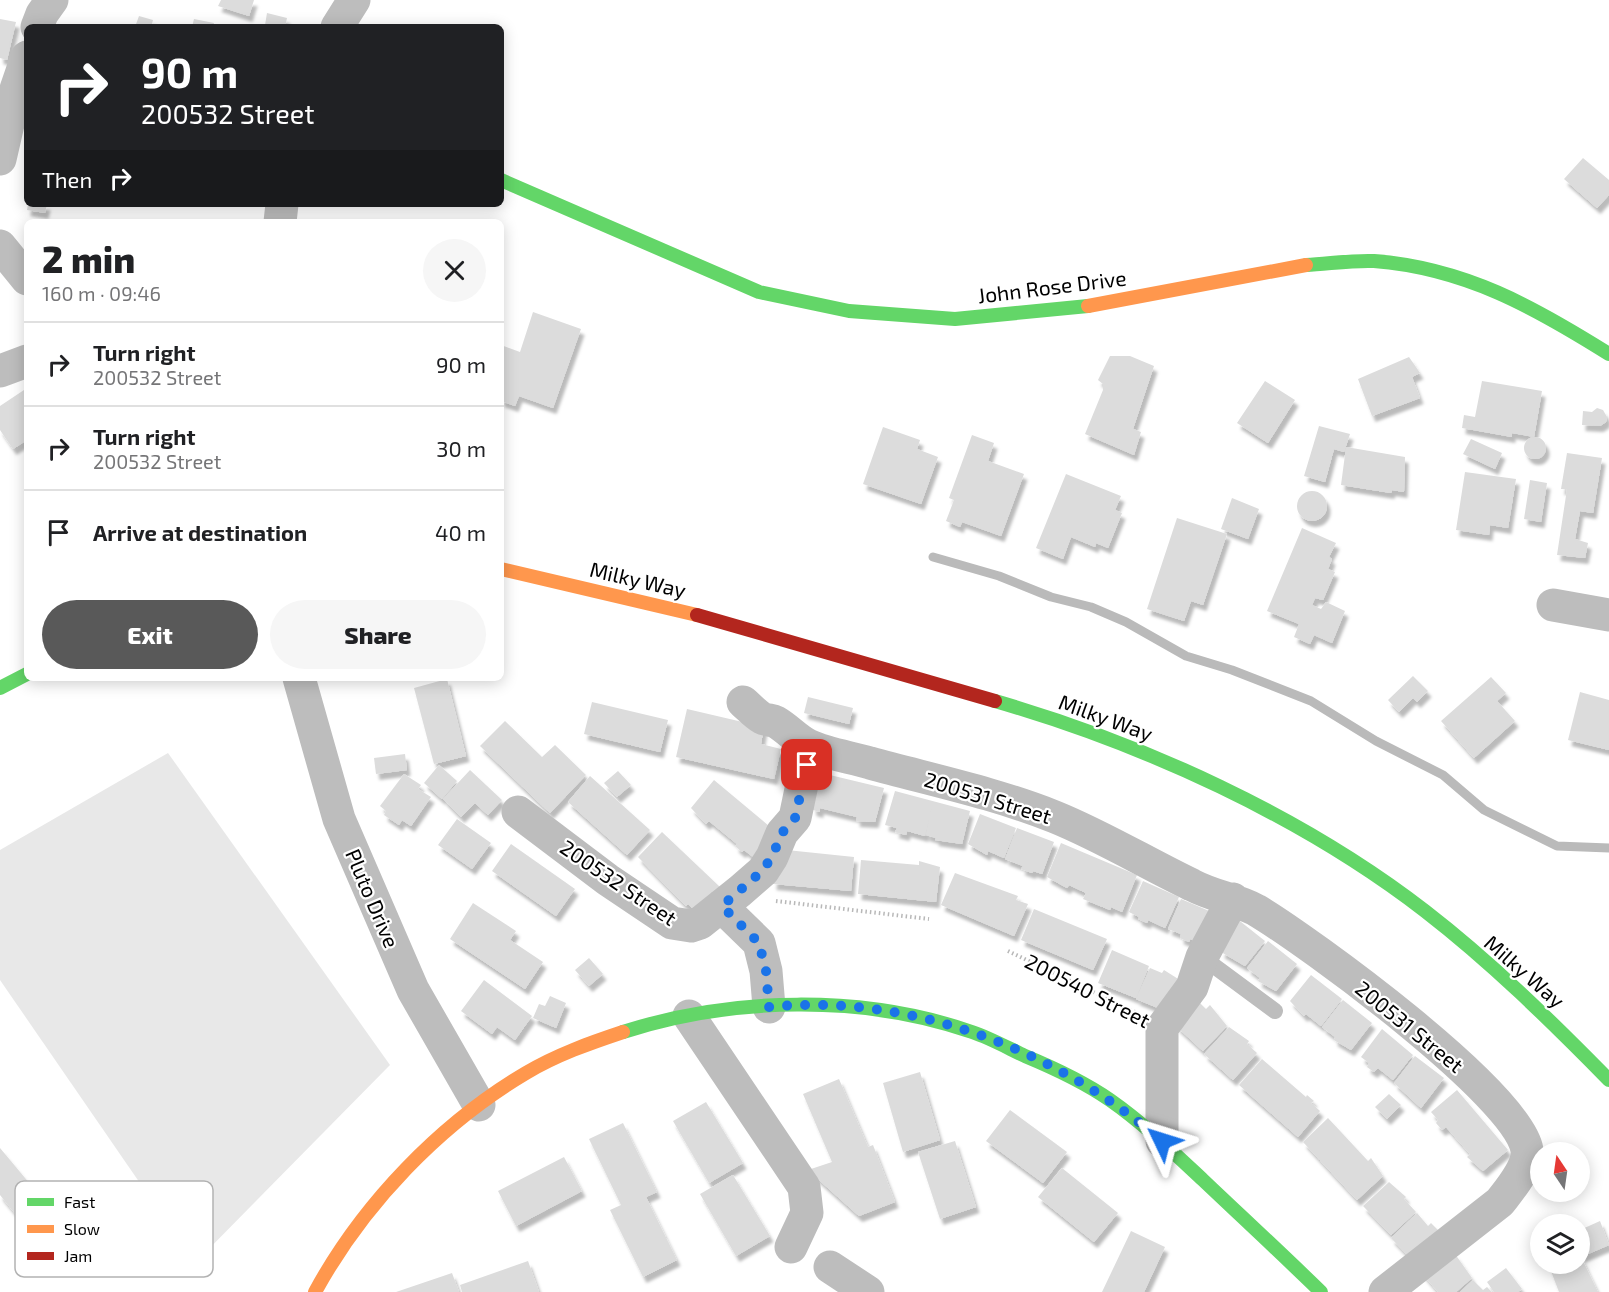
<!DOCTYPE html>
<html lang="en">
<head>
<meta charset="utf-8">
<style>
  :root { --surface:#fff; --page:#f6f6f6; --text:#202124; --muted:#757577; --line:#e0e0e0; --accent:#595959 }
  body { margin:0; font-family:"Exo 2",sans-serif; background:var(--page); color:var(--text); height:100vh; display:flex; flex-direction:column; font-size:22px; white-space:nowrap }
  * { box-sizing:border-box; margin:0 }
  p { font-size:20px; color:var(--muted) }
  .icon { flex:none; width:33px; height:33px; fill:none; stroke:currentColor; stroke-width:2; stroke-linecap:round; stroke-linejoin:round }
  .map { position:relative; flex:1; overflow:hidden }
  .details { position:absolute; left:24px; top:219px; width:480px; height:462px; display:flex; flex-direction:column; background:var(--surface); border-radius:9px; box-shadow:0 3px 15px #0003 }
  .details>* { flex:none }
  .hud { position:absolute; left:24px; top:24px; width:480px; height:183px; border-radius:9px; box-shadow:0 3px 15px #0003; background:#202124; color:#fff; overflow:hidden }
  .needle { width:39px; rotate:347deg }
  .buttons { position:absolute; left:1530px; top:1142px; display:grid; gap:12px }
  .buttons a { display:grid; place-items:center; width:60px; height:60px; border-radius:50%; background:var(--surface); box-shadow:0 3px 15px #0003; font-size:30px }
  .pin { position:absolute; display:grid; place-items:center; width:51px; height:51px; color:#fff; margin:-26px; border-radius:12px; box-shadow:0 3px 9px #0006 }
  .me { position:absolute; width:66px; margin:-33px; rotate:311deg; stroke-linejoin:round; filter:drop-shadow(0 0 4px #0008) }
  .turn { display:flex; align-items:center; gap:21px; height:126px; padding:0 18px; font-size:27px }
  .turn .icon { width:78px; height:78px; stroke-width:2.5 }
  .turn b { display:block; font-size:42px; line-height:51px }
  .then { display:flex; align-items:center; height:57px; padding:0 18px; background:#0003; gap:12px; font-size:22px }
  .round { display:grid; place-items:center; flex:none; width:63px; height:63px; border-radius:32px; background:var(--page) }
  .overview { display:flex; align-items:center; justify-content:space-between; height:102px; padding:0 18px }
  h1 { font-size:36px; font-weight:800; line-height:45px }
  .action { display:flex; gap:12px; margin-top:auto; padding:12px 18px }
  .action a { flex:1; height:69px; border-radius:36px; background:var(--accent); color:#fff; font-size:24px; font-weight:800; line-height:69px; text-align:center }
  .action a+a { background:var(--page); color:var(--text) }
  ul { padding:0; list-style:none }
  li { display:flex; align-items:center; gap:18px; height:84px; padding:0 18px; border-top:2px solid var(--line) }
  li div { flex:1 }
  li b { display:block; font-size:22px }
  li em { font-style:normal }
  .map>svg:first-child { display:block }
  .green { fill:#e8e8e8 }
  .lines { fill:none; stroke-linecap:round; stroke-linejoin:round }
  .stream { stroke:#bababa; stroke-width:9 }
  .building { fill:#dcdcdc; filter:url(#shadow) }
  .path { stroke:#b8b8b8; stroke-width:4; stroke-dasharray:1.5 3; stroke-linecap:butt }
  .lane { stroke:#bdbdbd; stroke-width:16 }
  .street { stroke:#bdbdbd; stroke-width:33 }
  .fast { stroke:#63d668; stroke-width:14 }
  .slow { stroke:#ff974d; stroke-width:14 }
  .jam { stroke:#b3261e; stroke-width:14 }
  .route { stroke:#1a73e8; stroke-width:10; stroke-dasharray:0 18 }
  .labels { text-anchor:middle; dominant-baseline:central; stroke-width:4.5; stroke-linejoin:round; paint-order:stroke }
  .street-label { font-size:21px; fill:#000; stroke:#fff }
  .key { fill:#fff; stroke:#b2b2b2; stroke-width:1.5 }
  .key-label { font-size:16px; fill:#000 }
</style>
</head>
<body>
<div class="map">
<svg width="1609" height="1292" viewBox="0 0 1609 1292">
  <defs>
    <filter id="shadow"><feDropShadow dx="3.5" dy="6" stdDeviation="1.5" flood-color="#0004"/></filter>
  </defs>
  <rect width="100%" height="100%" fill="#fff"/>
  <path class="green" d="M168,753l222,312 -195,198 -195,-283v-130z"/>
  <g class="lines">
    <path class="stream" d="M933,557l66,19 52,21 40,10 35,15 60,34 46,14 79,31 65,40 67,34 41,35 73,36 52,2"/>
  </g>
  <path class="building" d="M221,0h33l-5,16 -31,-10z
    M267,13l20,5 -2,9 -20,-2z
    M139,16l14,4 -2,7h-16z
    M0,19l16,3 -9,38 -7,-2z
    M194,19l20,4 -1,4h-21z
    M1583,158l26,22v15l-12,13 -33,-29z
    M28,204h19l-2,9 -18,-3z
    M533,312l48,17 -28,79 -34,-12 -4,10 -14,-5v-56l19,7z
    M1110,356h20l24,10 -21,63 8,3 -7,23 -49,-21 18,-44v-6l-5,-4z
    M1409,357l11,16 -8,4 8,21 -48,18 -14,-37z
    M1265,381l30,19 -27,43 -31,-20z
    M1482,381l60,10 -8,46 -22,-4v4l-50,-9 2,-13 11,2z
    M24,390l3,4v46l-14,9 -13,-19v-24z
    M1597,408l6,2 4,7 -1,5 -6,4 -18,-1 1,-14 9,1z
    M1319,426l31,8 -6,18 -10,-3 -9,33 -21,-6z
    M883,427l37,13 -3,9 21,8 -17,47 -58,-20z
    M972,435l22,8 -6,18 36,13 -23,62 -39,-14 -2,5 -14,-6 8,-21 -5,-2z
    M1524 448a11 11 0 1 1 22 0a11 11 0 1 1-22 0Z
    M1471,439l31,14 -7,16 -32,-15z
    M1346,447l59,10 -1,35 -12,-2 -1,3 -50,-8z
    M1567,453l35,5 -9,55 -13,-2 -5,28 13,4 -3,15 -28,-3 10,-66h-6z
    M1465,472l51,7 -8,49 -18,-3 -1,10 -33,-5z
    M1066,474l55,22 -6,14 7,3 -14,35 -12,-5 -1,4 -24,-10 -8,22 -27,-11z
    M1530,480l17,3 -6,39 -17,-3z
    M1297 506a15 15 0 1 1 30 0a15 15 0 1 1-30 0Z
    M1232,498l27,11 -11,30 -27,-10z
    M1177,518l50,16 -24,71 -12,-4 -7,20 -37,-12z
    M1302,528l34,15 -7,14 3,2 -4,10 7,3 -12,28 -8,-2 -3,7 9,4 5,-7 19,9 -13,32 -18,-8 -4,9 -16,-7 5,-13 -32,-13z
    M1413,676l15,15 -11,11 -4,-4 -14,14 -11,-12z
    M1491,677l15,16 -9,8 18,20 -41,37 -33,-37z
    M447,679l19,77 -32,8 -20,-76z
    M1580,692l29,8v50l-41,-10z
    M808,697l45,11 -4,16 -45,-11z
    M592,702l76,18 -8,32 -76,-18z
    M687,709l77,18 -3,17 20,5 -7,30 -98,-22z
    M505,721l37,36 13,-12 31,30 -36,38 -70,-67z
    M405,754l2,16 -31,4 -2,-16z
    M439,765l18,16 -15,18 -18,-16z
    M470,770l32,30 -14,15 -13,-12 -14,14 -18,-18z
    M809,770l75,18 -9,34 -19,-1 1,-4 -37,-9v4l-7,-2z
    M618,771l13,14 -14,12 -13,-14z
    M404,774l17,11 -3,4 13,8 -20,29 -9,-6 -3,5 -15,-10 2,-4 -6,-5z
    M590,776l60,54 -23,25 -59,-53z
    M714,780l61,51 -22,26 -9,-7 -2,2 -7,-6 2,-2 -28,-23 -3,3 -15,-16z
    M895,791l75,20 -8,33 -27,-4 1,-2 -10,-3 6,-29 -7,30 -18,-5 -1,4 -11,-3 2,-4 -12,-3z
    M980,814l36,14 -12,30 -16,-7 -1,4 -19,-11z
    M457,819l34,24 -19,26 -34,-24z
    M1017,828l37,14 -12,32 -9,-3 -1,2 -11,-4 2,-3 -18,-7z
    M662,832l58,55 -24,25 -8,-8 -2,2 -48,-49z
    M1061,843l76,32 -15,37 -11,-5 -1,3 -27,-11 3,-6 -17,-8 -2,3 -20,-11z
    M511,844l64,45 -19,27 -64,-45z
    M777,849l77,8 -3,34 -78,-7z
    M861,860l58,5v-4l21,6 -4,35 -78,-8z
    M955,873l63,23 -2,4 12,4 -14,32 -73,-31z
    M1143,881l36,16 -14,31 -17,-8 -1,3 -9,-4 1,-2 -10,-5z
    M1181,899l33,14 -13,31 -11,-5 -1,3 -9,-4 1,-4 -13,-5z
    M473,903l43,28 -6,9 33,22 -18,27 -75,-50z
    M1034,909l73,30 -14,31 -72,-30z
    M1236,918l29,23 -20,25 -24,-14z
    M1268,941l29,23 -21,27 -18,-10 2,-3 -13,-10z
    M1112,950l37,16 -13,32 -38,-15z
    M589,958l14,16 -14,12 -14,-16z
    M1150,968l12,5 2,-3 19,12 -13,31 -34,-14z
    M1311,975l31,24 -21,27 -15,-12 -2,2 -14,-15z
    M484,980l48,36 -17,24 -18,-13 -5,7 -31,-23z
    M550,996l16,7 -10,25 -23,-10 6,-14 6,2z
    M1343,1000l29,23 -21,27 -17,-10 1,-3 -13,-10z
    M1199,1002l7,7 4,-4 17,21 -24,25 -27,-25z
    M1229,1027l20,14 -2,3 10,9 -24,27 -29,-26z
    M1382,1029l31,26 -20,25 -15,-12 -4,4 -7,-5 2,-4 -8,-6z
    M1415,1056l29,22 -23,30 -27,-25z
    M1262,1059l44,38 1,-2 7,6 -3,2 9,8 -22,26 -59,-52z
    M920,1072l20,68 -37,12 -20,-69z
    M839,1079l29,68 5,-2 22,57 -36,14 -51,-46 24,-8 -29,-68z
    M1457,1090l51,60 -25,21 -16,-14 3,-3 -24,-27 -4,3 -6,-7 2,-3 -7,-8z
    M1389,1094l12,11 -14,14 -12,-12z
    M706,1102l37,61 -34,20 -36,-62z
    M1010,1110l57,42 -24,31 -57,-42z
    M1328,1118l40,43 3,-3 12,18 -26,24 -54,-58z
    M623,1123l34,69 -11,5 31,63 -34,17 -33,-67 11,-5 -32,-66z
    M955,1141l21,66 -36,12 -22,-67z
    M0,1148l45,54 -23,20 -22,-27z
    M564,1157l18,34 -66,35 -18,-35z
    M1062,1168l56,45 -24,29 -56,-45z
    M733,1175l37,61 -34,20 -36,-62z
    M1389,1182l17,15 -2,2 12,13 -25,23 -28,-29z
    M1417,1213l11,13 3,-3 7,7 -3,2 8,9 -26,24 -26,-27z
    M1600,1221l9,24 -28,12 17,35h-39l-11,-29h32v-33z
    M1131,1231l34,16 -21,45h-42z
    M1455,1254l17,24 -16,14h-18l-18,-21z
    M528,1261l11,31h-77l-2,-7z
    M1506,1268l16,21 -4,3h-24l-7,-10z
    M452,1273l7,19h-63z
    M1473,1280l10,10 4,-3 5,5h-32z"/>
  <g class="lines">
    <path class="path" d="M776,901l153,18
      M1008,951l127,61"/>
    <path class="lane" d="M1202,957l73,54"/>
    <path class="street" d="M37,27l5,-13 10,-14
      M337,27l17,-27
      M0,159l16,-70 11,-32
      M280,222l2,-18
      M0,246l27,33
      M0,371l27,-10
      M1553,605l56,10
      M299,678l40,141 74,171 66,115
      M743,702c6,5 12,12 19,16 4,2 10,2 14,4 12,7 20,17 32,23 19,9 42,12 62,18 62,17 125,30 185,54 47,19 91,46 137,68 21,11 43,14 64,25 52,31 262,184 271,240 2,17 -17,39 -27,52l-115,90
      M518,812l90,68 64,43 19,3 9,-3 40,-32 23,-20 9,-14 10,-24 13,-15 15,-72
      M721,906l38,37 7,28 3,36
      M689,1016l115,171 3,26 -16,34
      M1162,1141v-113l30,-41 10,-30 31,-58
      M830,1267l38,25"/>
    <path class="fast" d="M501,180l258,112 90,19 106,8 133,-13
      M1306,265c22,-1 46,-5 68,-4 91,7 160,46 235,93
      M0,688l27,-14
      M995,701c149,43 307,115 430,210 66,51 126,110 184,169
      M623,1032c109,-35 239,-38 349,0 18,6 36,16 53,24 29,12 59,26 85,44 33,23 63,52 93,80 39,37 79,74 118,112"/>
    <path class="slow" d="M1088,306l218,-41
      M501,569l196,46
      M315,1292c48,-88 125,-168 211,-219 30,-18 64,-30 97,-41"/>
    <path class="jam" d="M697,615l298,86"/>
  </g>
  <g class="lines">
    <path class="route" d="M807,765l-12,53 -13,15 -10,24 -10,14 -40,35 37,37 7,28 3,36c142,-14 287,43 393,134"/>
  </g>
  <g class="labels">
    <g class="street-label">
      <text transform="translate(1052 286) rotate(-7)">John Rose Drive</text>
      <text transform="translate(638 579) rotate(13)">Milky Way</text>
      <text transform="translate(1106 717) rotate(20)">Milky Way</text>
      <text transform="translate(988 797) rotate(17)">200531 Street</text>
      <text transform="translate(619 882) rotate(34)">200532 Street</text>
      <text transform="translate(373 898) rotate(67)">Pluto Drive</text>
      <text transform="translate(1525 971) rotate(41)">Milky Way</text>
      <text transform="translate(1088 990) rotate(27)">200540 Street</text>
      <text transform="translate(1410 1026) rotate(39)">200531 Street</text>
    </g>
  </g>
  <rect x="15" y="1181" width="198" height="96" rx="9" class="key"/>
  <rect x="27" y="1198" width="27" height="8" fill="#63d668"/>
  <rect x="27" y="1225" width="27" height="8" fill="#ff974d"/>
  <rect x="27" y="1252" width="27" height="8" fill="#b3261e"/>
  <g class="key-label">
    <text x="64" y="1208">Fast</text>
    <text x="64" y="1235">Slow</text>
    <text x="64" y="1262">Jam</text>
  </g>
</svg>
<div class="buttons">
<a><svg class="needle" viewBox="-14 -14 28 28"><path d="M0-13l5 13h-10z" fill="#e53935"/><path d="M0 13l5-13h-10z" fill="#757577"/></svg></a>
<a><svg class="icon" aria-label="layers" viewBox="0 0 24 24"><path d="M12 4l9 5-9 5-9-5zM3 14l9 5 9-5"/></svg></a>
</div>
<div class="pin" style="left:807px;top:765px;background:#d93025"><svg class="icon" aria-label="arrive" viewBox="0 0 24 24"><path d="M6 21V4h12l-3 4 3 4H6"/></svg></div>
<svg class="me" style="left:1162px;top:1141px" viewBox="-20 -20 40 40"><path d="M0-17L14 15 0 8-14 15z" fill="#1a73e8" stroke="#fff" stroke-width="4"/></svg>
<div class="hud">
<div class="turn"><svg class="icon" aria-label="right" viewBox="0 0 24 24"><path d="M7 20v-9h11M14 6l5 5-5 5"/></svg><div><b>90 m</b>200532 Street</div></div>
<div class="then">Then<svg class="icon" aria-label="right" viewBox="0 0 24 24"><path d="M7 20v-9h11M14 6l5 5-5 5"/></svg></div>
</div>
<section class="details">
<div class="overview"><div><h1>2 min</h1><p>160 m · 09:46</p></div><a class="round"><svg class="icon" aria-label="close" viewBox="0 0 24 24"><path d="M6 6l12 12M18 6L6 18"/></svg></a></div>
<ul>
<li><svg class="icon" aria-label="right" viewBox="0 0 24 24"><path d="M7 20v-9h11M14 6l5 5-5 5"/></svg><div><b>Turn right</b><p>200532 Street</p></div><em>90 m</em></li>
<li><svg class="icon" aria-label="right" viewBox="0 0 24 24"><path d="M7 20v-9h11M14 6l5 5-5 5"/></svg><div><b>Turn right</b><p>200532 Street</p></div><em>30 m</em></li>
<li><svg class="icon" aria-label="arrive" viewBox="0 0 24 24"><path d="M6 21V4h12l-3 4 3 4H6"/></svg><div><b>Arrive at destination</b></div><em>40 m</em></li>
</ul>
<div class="action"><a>Exit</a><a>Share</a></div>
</section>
</div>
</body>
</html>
